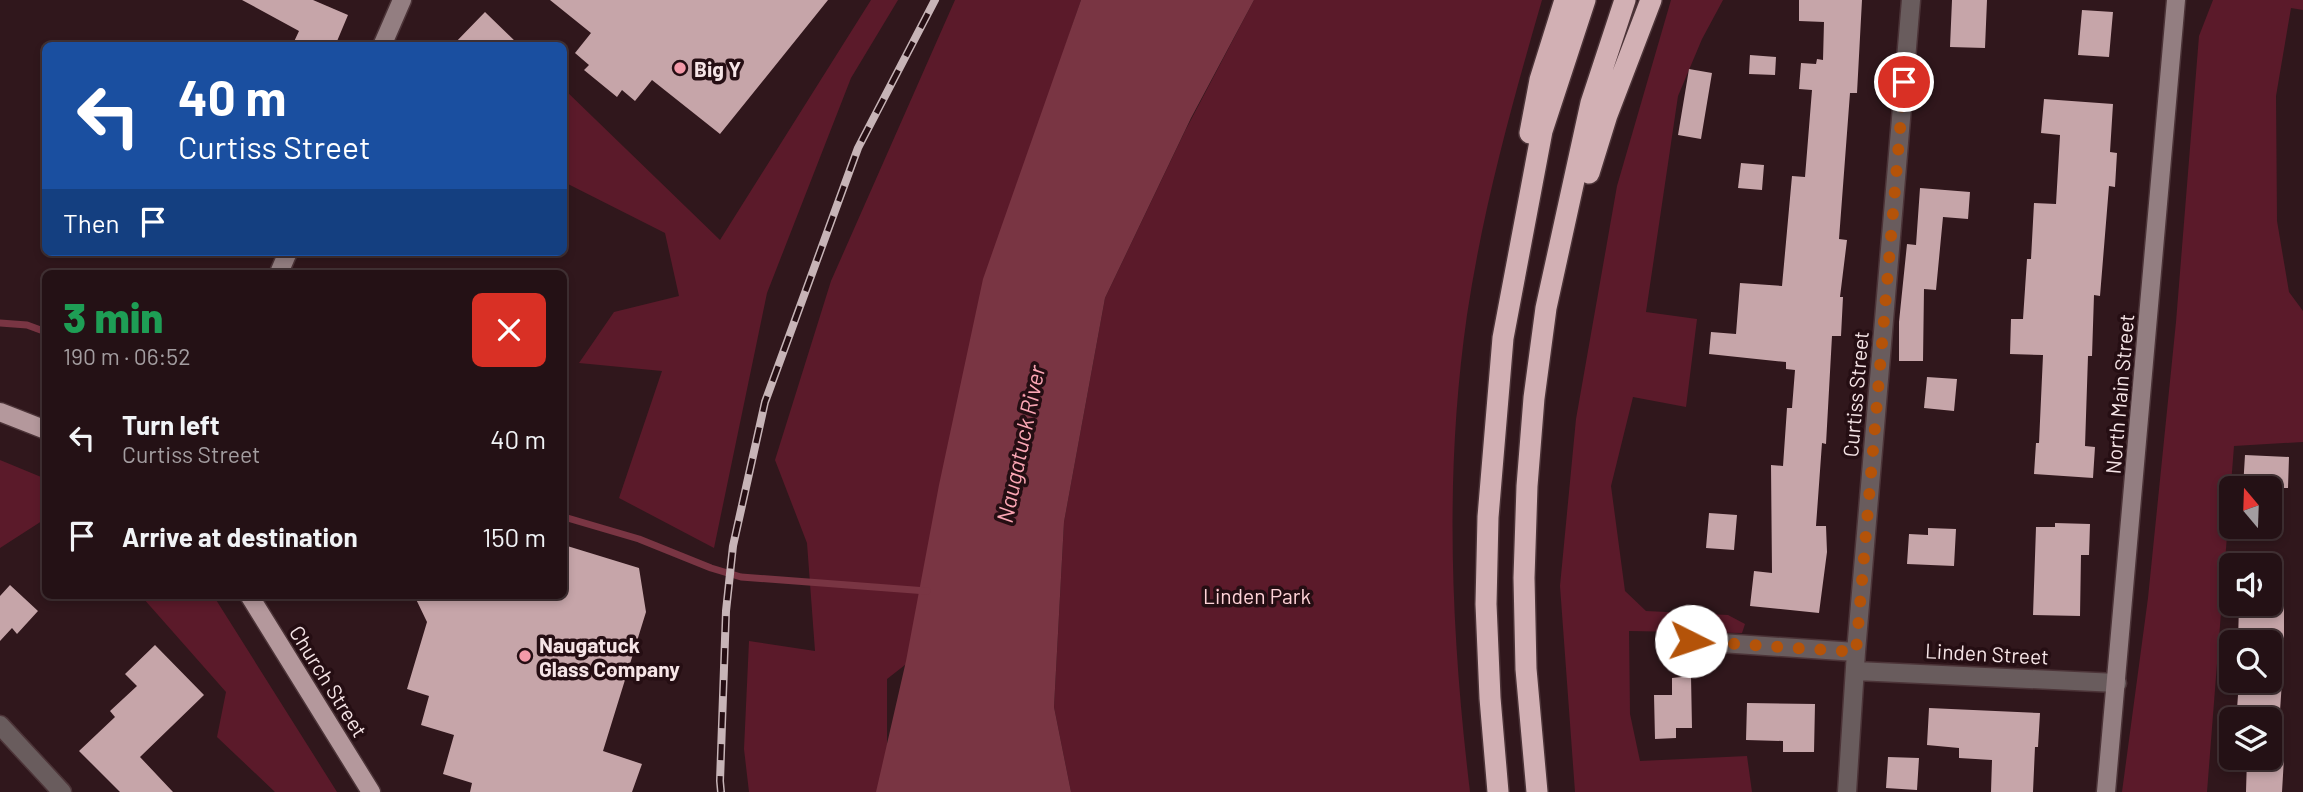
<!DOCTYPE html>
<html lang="en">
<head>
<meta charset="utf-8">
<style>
  :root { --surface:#241115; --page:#301f22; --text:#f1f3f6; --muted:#a39da0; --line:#413134 }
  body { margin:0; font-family:Barlow,sans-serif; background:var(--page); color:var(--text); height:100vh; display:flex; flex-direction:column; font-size:26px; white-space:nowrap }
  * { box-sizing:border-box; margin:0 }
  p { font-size:23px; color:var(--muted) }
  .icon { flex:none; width:38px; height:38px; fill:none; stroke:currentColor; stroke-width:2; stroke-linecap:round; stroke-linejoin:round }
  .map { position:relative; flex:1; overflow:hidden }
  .sheet { position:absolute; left:42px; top:270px; width:525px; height:329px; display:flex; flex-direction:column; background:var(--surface); border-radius:10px; box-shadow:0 4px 10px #0003,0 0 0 2px var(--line) }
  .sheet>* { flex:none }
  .guide { position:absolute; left:42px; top:42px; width:525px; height:214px; border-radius:10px; box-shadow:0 4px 10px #0003,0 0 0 2px var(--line); background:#1a4fa0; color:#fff; overflow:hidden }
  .needle { width:46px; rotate:341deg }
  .fabs { position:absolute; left:2219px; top:476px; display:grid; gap:14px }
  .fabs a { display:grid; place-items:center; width:63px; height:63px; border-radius:10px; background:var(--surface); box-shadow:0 4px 10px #0003,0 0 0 2px var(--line); font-size:35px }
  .pin { position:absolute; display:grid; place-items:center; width:60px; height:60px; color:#fff; margin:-30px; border:4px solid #fff; border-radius:50%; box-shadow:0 2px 7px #0007 }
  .me { position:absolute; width:77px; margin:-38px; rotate:94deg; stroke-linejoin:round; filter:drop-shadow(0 0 5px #0008) }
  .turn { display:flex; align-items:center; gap:24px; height:147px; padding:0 21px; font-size:32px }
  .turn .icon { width:91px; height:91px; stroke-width:2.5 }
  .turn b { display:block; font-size:49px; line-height:60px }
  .then { display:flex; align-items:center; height:66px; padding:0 21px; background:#0003; gap:14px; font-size:26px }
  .round { display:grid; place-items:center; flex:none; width:74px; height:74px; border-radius:10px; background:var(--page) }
  .headline { display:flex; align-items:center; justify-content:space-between; height:119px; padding:0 21px }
  h1 { font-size:42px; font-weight:800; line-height:52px; color:#1e9e55 }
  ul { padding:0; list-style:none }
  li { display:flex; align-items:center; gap:21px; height:98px; padding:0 21px }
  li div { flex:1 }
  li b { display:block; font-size:26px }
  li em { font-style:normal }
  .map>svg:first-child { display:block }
  .green { fill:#5b1a2a }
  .water { fill:#793543 }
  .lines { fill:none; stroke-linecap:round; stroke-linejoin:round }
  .stream { stroke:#793543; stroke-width:7 }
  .building { fill:#c6a5a9 }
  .street-casing { stroke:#4c3438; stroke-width:21 }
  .secondary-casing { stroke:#4c3438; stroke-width:21 }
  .primary-casing { stroke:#4c3438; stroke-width:21 }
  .highway-casing { stroke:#4c3438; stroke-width:24 }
  .street { stroke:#695c5d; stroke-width:18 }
  .secondary { stroke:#937e81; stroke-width:18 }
  .primary { stroke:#b4989c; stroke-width:18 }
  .highway { stroke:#d2b0b4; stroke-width:21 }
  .rail-casing { stroke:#c7b4b7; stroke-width:8 }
  .rail { stroke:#250e13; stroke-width:5; stroke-dasharray:16; stroke-linecap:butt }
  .route { stroke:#b45309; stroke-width:12; stroke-dasharray:0 21.6 }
  .poi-dot { fill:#f39aa9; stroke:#250e13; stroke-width:2.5 }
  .labels { text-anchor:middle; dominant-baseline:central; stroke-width:7; stroke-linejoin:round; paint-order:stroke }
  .poi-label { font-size:21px; font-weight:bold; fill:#f6e5e7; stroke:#250e13; text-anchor:start }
  .street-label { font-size:21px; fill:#f6e5e7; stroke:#250e13 }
  .park-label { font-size:21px; fill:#ffd3d8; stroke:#250e13 }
  .water-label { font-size:23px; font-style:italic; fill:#fca7b5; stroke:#250e13 }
</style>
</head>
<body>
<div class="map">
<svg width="2303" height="792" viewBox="0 0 2303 792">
  <rect width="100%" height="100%" fill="#30171c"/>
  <path class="green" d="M871,0h27l-47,78 -84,215 -53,255 -95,-50 43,-127 -83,-8 35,-51 65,-16 -14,-63 -101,-51v-93l156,151z
    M955,0h126l-18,53 -126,587 -50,39v113h-138l-5,-43 5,-108 66,10 -8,-108 -32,-83 56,-179z
    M1254,0h288c-30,104 -59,208 -75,315 -23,159 -16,318 3,477h-399l-17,-85 10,-185 41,-224 80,-167z
    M1671,0h52l-21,39 -24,57 -32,216 51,7 -11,88 -53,-10 -22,89 14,105 21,20 82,4 17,9 -3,9 -113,-2 1,83 10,47 107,-5 5,36h-177l-15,-206 16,-167 41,-233z
    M2213,0h90v10l-12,-2 -15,88 1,125 12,71 14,19v131l-69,4 -27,346h-85l26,-194 28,-276 23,-286z
    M0,460l46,19 -1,40 -45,29z
    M145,595h68l124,197h-62l-58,-55 9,-45 -83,-94z"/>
  <path class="water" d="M1081,0h173l-63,118 -86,180 -41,224 -10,185 17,85h-195l30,-131 33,-176 44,-206z"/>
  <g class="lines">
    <path class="stream" d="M0,323l27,2 19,7
      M564,517l75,22 72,29 30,9 186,14"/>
  </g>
  <path class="building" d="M242,0h71l35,15 -13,31h-43l7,-15z
    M550,0h278l-108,134 -68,-54 -17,21 -13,-11 -5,7 -33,-27 5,-5 -14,-12 16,-20z
    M1799,0h63l-5,93h-7l-11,146 8,1 -7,57h3l-2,39h-9l-6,108 -4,-1 -6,83h10l1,26 -8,61 -69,-7 4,-35 18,2 -1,-108 12,1 4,-58h5l3,-38 -9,-1v-7l-77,-8 2,-22 25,2 4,-51 42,3 10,-110 13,1 7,-87 -13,-1 2,-26 15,1 1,-5 6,1 1,-38 -25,-1z
    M1952,0h35l-2,48 -35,-1z
    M2082,10l31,2 -4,45 -31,-2z
    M485,12l35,34h-68z
    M1750,55l26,2 -1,18 -26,-1z
    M1689,69l23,4 -11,66 -23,-4z
    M2044,99l69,5 -3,48 7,1 -2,34 -6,-1 -9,110 -6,-1 -2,61h-4l-3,90 10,1 -2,31 -59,-4 2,-31h3l4,-88 -33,-1 1,-35h12l4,-60h4l3,-56 22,1 4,-69 -19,-2z
    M1741,163l23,2 -2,25 -24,-2z
    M1920,188l50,4 -2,27 -25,-2 -7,73 -12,-1 -1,72h-24v-39l8,-78 9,1z
    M1927,377l30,2 -3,32 -30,-3z
    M2245,455l44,2 -1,31h-45z
    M1709,513l28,2 -3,35 -28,-2z
    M2055,523l35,1 -1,31h-8l-1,61 -47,-1 3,-88h19z
    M1928,528l28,1 -2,37 -47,-2 2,-30 19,1z
    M564,545l75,23 7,44 -43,139 39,13 -10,28h-162l2,-9 -29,-9 11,-39 -33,-10 8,-29 -22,-7 20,-67 -13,-27h150z
    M10,585l28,26 -21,23 -5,-6 -12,13v-45z
    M2239,604h45v38h-46z
    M155,645l49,50 -64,62 33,35h-53l-41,-41 36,-34 -5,-6 27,-25 -12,-12z
    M1691,676l1,52h-16v10l-21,1 -1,-44h18v-17z
    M2239,681h43l-2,30 -43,-2z
    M1747,703l68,1 -1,48h-31v-11l-37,-1z
    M1929,708l111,5 -2,34h-3l-2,45h-42l1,-32 -33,-2v-10l-32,-3z
    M1888,757l31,1 -2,32 -31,-2z
    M2247,758h37l-2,34h-36z"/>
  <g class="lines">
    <g class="street-casing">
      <path id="street" d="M1691,641l165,11
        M1856,671l261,12
        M0,725l62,67
        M1847,792l9,-140 55,-652"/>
    </g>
    <g class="secondary-casing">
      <path id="secondary" d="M382,46l20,-46
        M279,273l9,-21
        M2106,792l70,-792"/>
    </g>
    <g class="primary-casing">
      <path id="primary" d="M0,412l46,18
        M249,595l122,197"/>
    </g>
    <g class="highway-casing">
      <path id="highway" d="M1530,133l10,-53 25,-80
        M1589,173l18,-58 44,-115
        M1498,792l-8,-94 -4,-94 2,-87 15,-179 39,-207 43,-131
        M1537,792l-11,-123 -2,-91 3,-92 7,-88 12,-90 45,-205 34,-103"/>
    </g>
    <use href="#street" class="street"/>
    <use href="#secondary" class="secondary"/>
    <use href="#primary" class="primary"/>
    <use href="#highway" class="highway"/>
    <g class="rail-casing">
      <path id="rail" d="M721,792l-1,-11 6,-170 7,-65 32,-144 93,-254 77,-148"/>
    </g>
    <use href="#rail" class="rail"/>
  </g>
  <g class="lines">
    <path class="route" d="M1691,641l165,11 48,-570"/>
  </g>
  <g class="poi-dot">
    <circle cx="680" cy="68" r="7"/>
    <circle cx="525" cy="656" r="7"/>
  </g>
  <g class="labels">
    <g class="poi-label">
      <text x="694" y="68">Big Y</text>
      <text x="539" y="644">Naugatuck<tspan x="539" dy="24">Glass Company</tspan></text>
    </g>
    <g class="street-label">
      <text transform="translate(1855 394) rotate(-85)">Curtiss Street</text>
      <text transform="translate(2119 394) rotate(-85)">North Main Street</text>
      <text transform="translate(1987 653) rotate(3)">Linden Street</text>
      <text transform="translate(329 681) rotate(58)">Church Street</text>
    </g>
    <g class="park-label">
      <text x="1257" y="595">Linden Park</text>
    </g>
    <g class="water-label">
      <text transform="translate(1020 444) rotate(-78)">Naugatuck River</text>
    </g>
  </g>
</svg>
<div class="fabs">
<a><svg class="needle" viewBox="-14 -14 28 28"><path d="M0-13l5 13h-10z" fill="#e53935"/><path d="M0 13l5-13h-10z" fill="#a39da0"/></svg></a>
<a><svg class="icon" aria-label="sound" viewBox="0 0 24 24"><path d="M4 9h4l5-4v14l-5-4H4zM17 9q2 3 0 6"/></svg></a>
<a><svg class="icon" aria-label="search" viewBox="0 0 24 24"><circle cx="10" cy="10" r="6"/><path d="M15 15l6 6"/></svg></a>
<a><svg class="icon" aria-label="layers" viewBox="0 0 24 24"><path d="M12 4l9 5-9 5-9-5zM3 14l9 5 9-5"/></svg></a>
</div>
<div class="pin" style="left:1904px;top:82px;background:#d93025"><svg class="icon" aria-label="arrive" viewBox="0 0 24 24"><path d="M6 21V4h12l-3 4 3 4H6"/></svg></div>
<svg class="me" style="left:1691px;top:641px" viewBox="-20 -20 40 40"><circle r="19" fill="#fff"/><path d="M0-13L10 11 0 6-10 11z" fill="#b45309"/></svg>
<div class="guide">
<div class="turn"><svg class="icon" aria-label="left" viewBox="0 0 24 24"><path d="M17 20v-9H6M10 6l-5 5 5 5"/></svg><div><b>40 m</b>Curtiss Street</div></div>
<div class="then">Then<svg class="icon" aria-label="arrive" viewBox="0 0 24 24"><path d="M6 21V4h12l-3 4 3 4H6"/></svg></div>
</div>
<section class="sheet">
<div class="headline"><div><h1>3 min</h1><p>190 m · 06:52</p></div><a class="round" style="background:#d93025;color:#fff"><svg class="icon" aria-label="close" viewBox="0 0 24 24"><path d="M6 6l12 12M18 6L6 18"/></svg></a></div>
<ul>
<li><svg class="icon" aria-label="left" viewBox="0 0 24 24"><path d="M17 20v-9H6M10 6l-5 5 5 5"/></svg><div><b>Turn left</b><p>Curtiss Street</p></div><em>40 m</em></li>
<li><svg class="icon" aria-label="arrive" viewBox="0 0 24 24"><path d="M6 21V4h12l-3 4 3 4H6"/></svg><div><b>Arrive at destination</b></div><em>150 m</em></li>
</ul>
</section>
</div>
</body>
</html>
